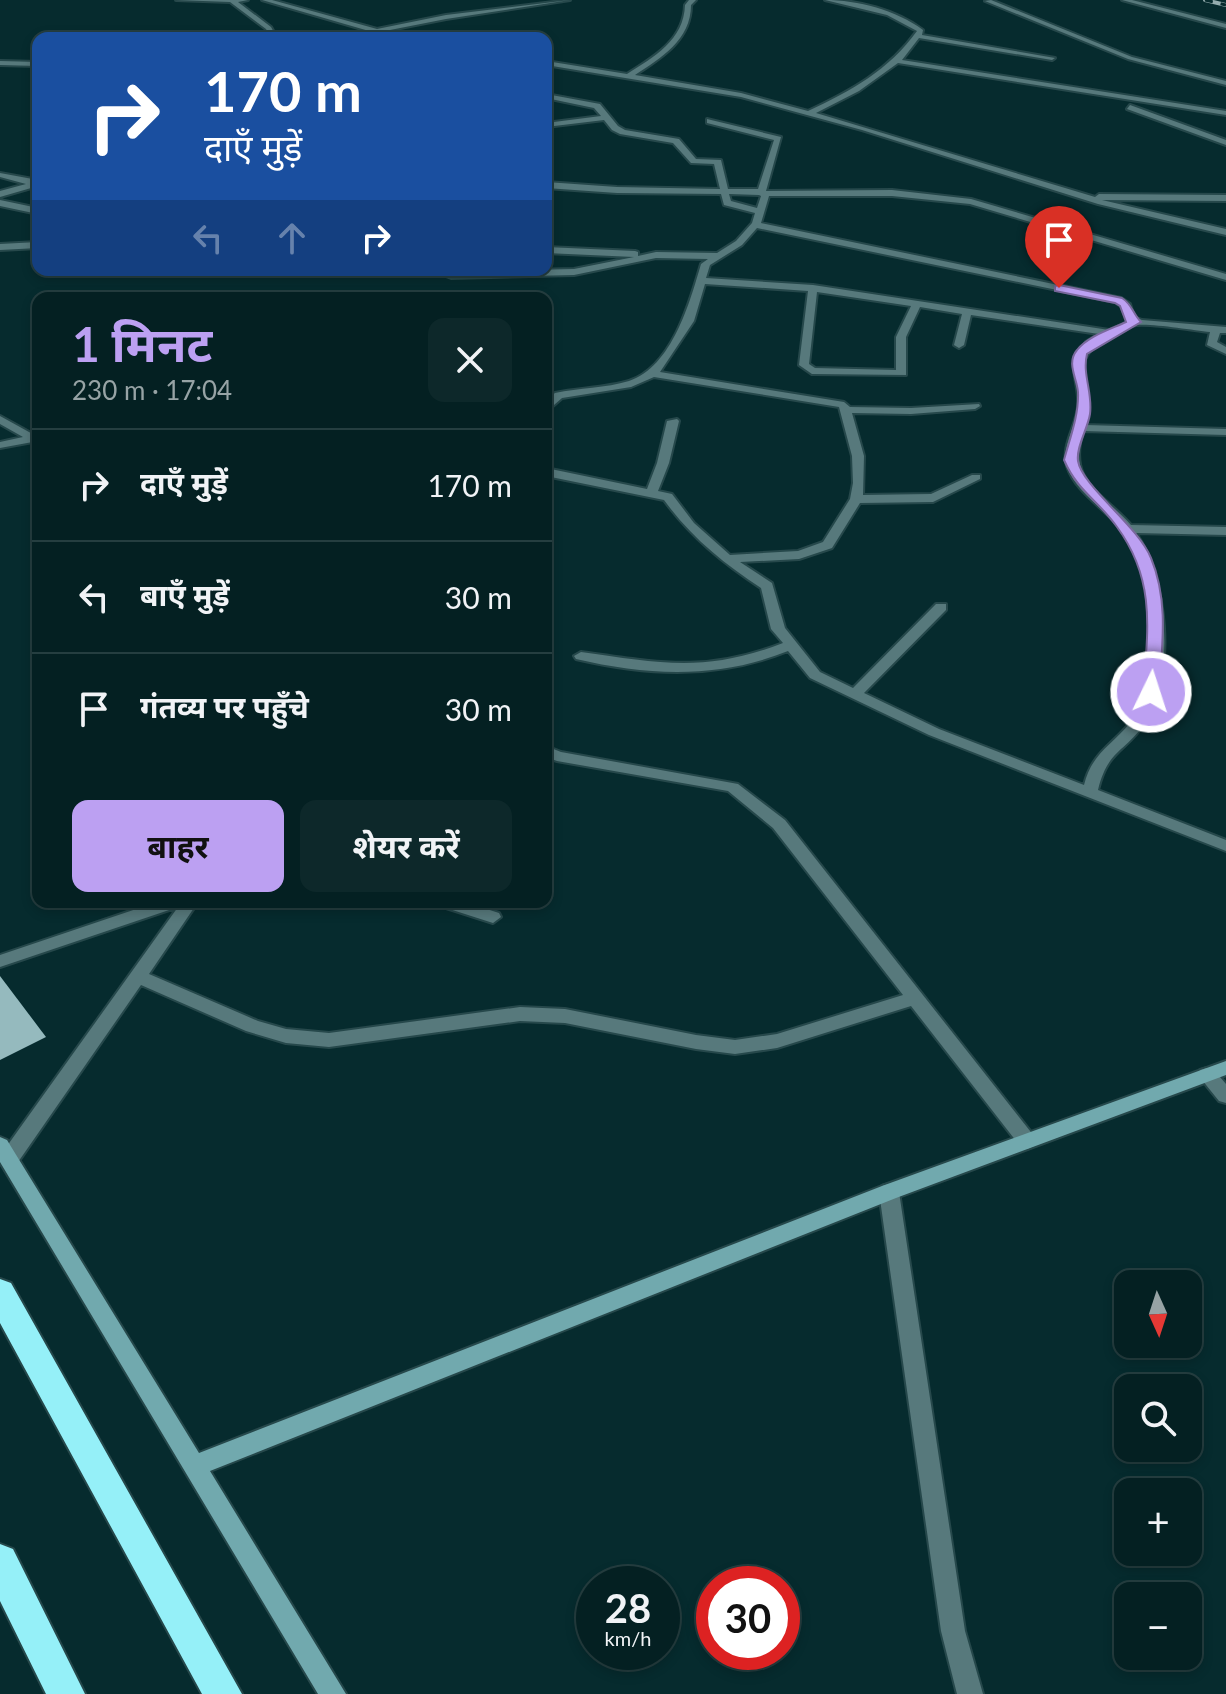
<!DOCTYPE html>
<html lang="hi">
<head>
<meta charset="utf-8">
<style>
  :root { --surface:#042022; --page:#0d282a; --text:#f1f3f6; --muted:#97a3a5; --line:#253e40; --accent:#bca0f2 }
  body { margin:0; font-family:Lato,"Noto Sans Devanagari",sans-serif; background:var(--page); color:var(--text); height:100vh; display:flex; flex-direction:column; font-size:30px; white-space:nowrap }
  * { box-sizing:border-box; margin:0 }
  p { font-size:26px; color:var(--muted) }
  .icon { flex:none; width:44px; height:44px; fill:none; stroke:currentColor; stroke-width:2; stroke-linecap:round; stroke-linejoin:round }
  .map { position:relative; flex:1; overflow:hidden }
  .details { position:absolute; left:32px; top:292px; width:520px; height:616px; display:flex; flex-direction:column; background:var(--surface); border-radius:16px; box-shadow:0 4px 12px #0003,0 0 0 2px var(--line) }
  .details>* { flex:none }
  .top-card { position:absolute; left:32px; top:32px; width:520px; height:244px; border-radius:16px; box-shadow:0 4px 12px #0003,0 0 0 2px var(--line); background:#1a4fa0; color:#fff; overflow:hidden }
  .needle { width:52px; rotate:177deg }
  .tools { position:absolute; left:1114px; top:1270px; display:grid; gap:16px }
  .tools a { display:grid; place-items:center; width:88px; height:88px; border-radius:16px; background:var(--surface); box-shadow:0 4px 12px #0003,0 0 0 2px var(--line); font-size:40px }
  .speed { position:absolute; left:576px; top:1566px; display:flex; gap:16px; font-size:40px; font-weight:700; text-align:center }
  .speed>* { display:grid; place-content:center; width:104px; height:104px; border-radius:50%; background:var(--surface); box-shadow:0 4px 12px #0003,0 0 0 2px var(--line); line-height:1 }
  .speed small { font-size:20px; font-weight:400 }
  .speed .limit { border:12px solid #d22; background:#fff; color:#111 }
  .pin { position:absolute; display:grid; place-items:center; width:68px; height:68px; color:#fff; margin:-82px -34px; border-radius:50% 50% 50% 0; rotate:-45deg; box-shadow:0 0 8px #0007 }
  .pin .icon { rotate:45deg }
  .me { position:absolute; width:88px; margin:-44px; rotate:4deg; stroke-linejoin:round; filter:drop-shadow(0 0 6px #0008) }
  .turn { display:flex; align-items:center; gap:28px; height:168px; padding:0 40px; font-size:36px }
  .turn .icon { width:104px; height:104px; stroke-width:2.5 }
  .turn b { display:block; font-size:56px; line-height:68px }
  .lanes { display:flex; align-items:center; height:76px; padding:0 40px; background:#0003; justify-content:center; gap:40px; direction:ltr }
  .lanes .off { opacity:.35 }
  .round { display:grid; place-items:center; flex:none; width:84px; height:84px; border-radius:16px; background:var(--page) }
  .summary { display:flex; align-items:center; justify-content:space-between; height:136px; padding:0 40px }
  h1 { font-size:48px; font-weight:700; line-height:60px; color:var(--accent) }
  .button { display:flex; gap:16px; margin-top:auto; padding:16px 40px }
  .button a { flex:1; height:92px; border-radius:16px; background:var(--accent); color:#111; font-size:32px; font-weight:700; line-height:92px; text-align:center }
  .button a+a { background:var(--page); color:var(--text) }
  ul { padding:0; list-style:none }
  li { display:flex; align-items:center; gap:24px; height:112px; padding:0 40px; border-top:2px solid var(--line) }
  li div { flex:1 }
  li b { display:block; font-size:30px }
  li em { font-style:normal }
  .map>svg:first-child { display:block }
  .building { fill:#95babe }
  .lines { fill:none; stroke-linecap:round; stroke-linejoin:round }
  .lane-casing { stroke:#26484b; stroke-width:4 }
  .street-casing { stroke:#26484b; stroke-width:4 }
  .secondary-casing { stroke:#26484b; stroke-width:4 }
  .highway-casing { stroke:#26484b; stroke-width:4 }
  .lane { fill:#57797c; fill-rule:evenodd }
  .street { fill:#57797c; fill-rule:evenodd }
  .secondary { fill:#71a9ae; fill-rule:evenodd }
  .highway { fill:#95f0f8; fill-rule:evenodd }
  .rail-casing { stroke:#94acae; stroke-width:4 }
  .rail { stroke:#062b2e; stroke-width:3; stroke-dasharray:8; stroke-linecap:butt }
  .route { fill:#bca0f2; stroke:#7a689d; stroke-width:2 }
</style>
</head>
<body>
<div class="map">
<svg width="1226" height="1694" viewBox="0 0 1226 1694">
  <rect width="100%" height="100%" fill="#062b2e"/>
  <path class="building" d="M0,976l46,61 -46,23z"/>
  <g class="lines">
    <g class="lane-casing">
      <path id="lane" d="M1122,0h10l94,24v4z"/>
    </g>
    <g class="street-casing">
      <path id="street" d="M176,0h72l-10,2 33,25 6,11h-6l-5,-9 -36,-27z
        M262,0h10l105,29 69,-14 124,-15 -124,19 -61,12 20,7 -35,-5 -1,-2z
        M689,0h7l-5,5c0,35 -30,53 -56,70l106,18 67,18c43,-20 81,-41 109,-80l-30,-16 -62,-15c33,0 71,10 98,30l-1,5 133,23 -3,2 -133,-22 -17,22 324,51v4l-328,-52 -39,28 -43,22 279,84 4,-3 127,1v6l-124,-1 124,29v6l-128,-31 -236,-74 -121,-33 -195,-32v-4l81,13c27,-17 57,-34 58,-69z
        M991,0l141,57 94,24v4l-98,-26 -143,-58z
        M0,61l38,1v4l-38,-1z
        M546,94l54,10 18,22 7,4 54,9 17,20 25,1 7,29h30l16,-49 -67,-17v-4l74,18 -15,54 126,-1 79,9 255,75v6l-256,-76 -78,-8h-123l-8,27 360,75 9,6 4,13 8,3 84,7v6h-6l-3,9 9,5v7l-19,-9 3,-13c-18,-2 -59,-9 -74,-7 -16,3 -51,22 -52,39 -2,23 9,33 1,61l141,4v6l-143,-4c-16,52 19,61 48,94l95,2v8l-90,-2c31,46 40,140 10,188 -19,31 -38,27 -48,69l128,50v11l-297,-116 -119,-57 -22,-27c-70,28 -139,25 -212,8l-2,-3 7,-4c79,11 125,21 202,-9l-12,-14 -10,-41c-38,-25 -70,-51 -97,-88l-118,-24v-8l101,21 10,-26 10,-42 10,-2 2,2 -10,42 -11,28 14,3 22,29 36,32 68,-4 25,-9 27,-43 3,-16 -1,-27 -13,-49 -185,-30 -23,10 -69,11 -16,14v-12l9,-7c24,-5 51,-5 74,-12 43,-14 61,-79 72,-117l7,-5 -52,-1 -82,17 -123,3 -20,-8 21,2 122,-3 60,-12 -88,-4v-6l89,4 3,1v4l18,-4 61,1 19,-12 16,-18 3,-10 -31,-8 -3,-11 -104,-1 -71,-5v-6l71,5 103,2 -6,-25 -23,-1 -18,-20 -53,-9 -8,-4 -8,-10 -58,7v-4l55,-7 -7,-8 -48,-10zM729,194l30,1 2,1 -4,12 -26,-7zM757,228l358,74 6,4 7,16 -19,8 -296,-45 -107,-7 4,-13 32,-20zM705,284l103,7 -9,74 13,9 94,1v-38l14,-30 42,7 -8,31 5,3 5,-3 7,-30 128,19 -13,8 -12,17c-2,16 6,32 4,48 -2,20 -17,39 -11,59 8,24 31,38 47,55 36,39 40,99 33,150 -2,17 -6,38 -17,52 -19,23 -38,30 -46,62l-145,-56 -75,-36 82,-83v-6h-10l-83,84 -33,-16 -35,-44 -13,-45 -32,-21 59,-3 33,-11 28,-45 73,-1 47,-23v-4h-8l-41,19 -68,1 1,-39 -12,-43 59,1 64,-5 5,-3 -1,-2 -68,4 -61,-1 -6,-5 -184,-30 34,-51zM817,292l94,14 -15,31v33l-81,-2 -6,-4z
        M1130,105l96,35v5l-99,-36z
        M0,173l38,7v6l-38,11v-6l26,-7 -26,-7z
        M0,200l38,8v6l-38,-8z
        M38,242v6l-38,2v-6z
        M0,416l38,21v4l-38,7v-6l23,-5 -23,-13z
        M546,746l15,6 177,32 47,36 249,316 3,5 -3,5 -7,3 -7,-3 -109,-140 -134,42 -42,6 -39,-5 -131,-26 -45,-2 -191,26 -43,-4 -40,-12 -105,-46 -125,180 -7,2 -7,-2 -2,-8 2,-4 176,-246 -178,60v-12l157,-53h41l-49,72 109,47 28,8 43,4 191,-26 45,2 131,26 39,5 42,-6 126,-39 -130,-167 -45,-37 -171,-30 -11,-4z
        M438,902h27l34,11 2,4 -8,6 -53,-17z
        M1207,1068l7,2 12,14v19l-7,-2 -21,-26 2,-5z
        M889,1184l7,2 3,6 66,439 18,63h-26l-16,-63 -62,-439 3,-6z"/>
    </g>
    <g class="secondary-casing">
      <path id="secondary" d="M1226,1061v14l-330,123 -686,273 136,223h-28l-318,-532v-25l7,3 192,313 683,-267z"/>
    </g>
    <g class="highway-casing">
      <path id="highway" d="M0,1279l11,4 231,411h-40l-202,-371z
        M0,1544l13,5 72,145h-39l-46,-93z"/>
    </g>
    <use href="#lane" class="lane"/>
    <use href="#street" class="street"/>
    <use href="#secondary" class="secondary"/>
    <use href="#highway" class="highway"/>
    <g class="rail-casing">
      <path id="rail" d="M1205,0l21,5"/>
    </g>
    <use href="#rail" class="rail"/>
  </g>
  <path class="route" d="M1059,285l63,13c10,6 11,16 19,24l-54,32c-5,20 6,39 3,60 -2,14 -14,33 -12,47 4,25 60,65 73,97 18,43 11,89 8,134l-8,4 -8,-4c5,-62 13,-112 -26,-165 -19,-27 -39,-35 -53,-67 6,-22 15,-45 14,-68 -1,-14 -12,-29 -1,-42 11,-14 34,-21 49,-28l-6,-16 -5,-3 -60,-12v-5z"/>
</svg>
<div class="tools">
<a><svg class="needle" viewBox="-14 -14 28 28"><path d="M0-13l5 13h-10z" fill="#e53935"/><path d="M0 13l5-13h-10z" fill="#97a3a5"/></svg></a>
<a><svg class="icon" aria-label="search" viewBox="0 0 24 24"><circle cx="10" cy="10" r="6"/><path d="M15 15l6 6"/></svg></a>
<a>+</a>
<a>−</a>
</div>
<div class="speed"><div>28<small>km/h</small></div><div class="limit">30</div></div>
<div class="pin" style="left:1059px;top:288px;background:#d93025"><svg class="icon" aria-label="arrive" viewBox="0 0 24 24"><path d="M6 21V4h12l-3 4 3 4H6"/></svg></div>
<svg class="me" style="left:1151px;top:692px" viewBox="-20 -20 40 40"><circle r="17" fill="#bca0f2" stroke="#fff" stroke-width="3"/><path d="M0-11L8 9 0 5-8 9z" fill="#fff"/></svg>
<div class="top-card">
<div class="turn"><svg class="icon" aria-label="right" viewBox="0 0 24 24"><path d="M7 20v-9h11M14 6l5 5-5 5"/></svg><div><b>170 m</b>दाएँ मुड़ें</div></div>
<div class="lanes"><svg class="icon off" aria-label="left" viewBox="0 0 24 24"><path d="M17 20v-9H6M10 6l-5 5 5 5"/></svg><svg class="icon off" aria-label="ahead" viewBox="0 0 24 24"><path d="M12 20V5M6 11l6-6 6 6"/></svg><svg class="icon" aria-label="right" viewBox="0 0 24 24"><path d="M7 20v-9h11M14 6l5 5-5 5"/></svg></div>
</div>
<section class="details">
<div class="summary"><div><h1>1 मिनट</h1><p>230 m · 17:04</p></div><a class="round"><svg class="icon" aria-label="close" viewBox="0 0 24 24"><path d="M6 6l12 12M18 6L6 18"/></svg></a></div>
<ul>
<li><svg class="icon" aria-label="right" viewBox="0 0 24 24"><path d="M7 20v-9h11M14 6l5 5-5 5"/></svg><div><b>दाएँ मुड़ें</b></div><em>170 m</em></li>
<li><svg class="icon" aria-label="left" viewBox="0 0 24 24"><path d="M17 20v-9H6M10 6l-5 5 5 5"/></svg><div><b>बाएँ मुड़ें</b></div><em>30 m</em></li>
<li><svg class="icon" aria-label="arrive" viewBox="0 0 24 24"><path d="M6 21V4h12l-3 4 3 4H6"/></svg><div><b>गंतव्य पर पहुँचे</b></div><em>30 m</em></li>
</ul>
<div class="button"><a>बाहर</a><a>शेयर करें</a></div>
</section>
</div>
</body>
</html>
